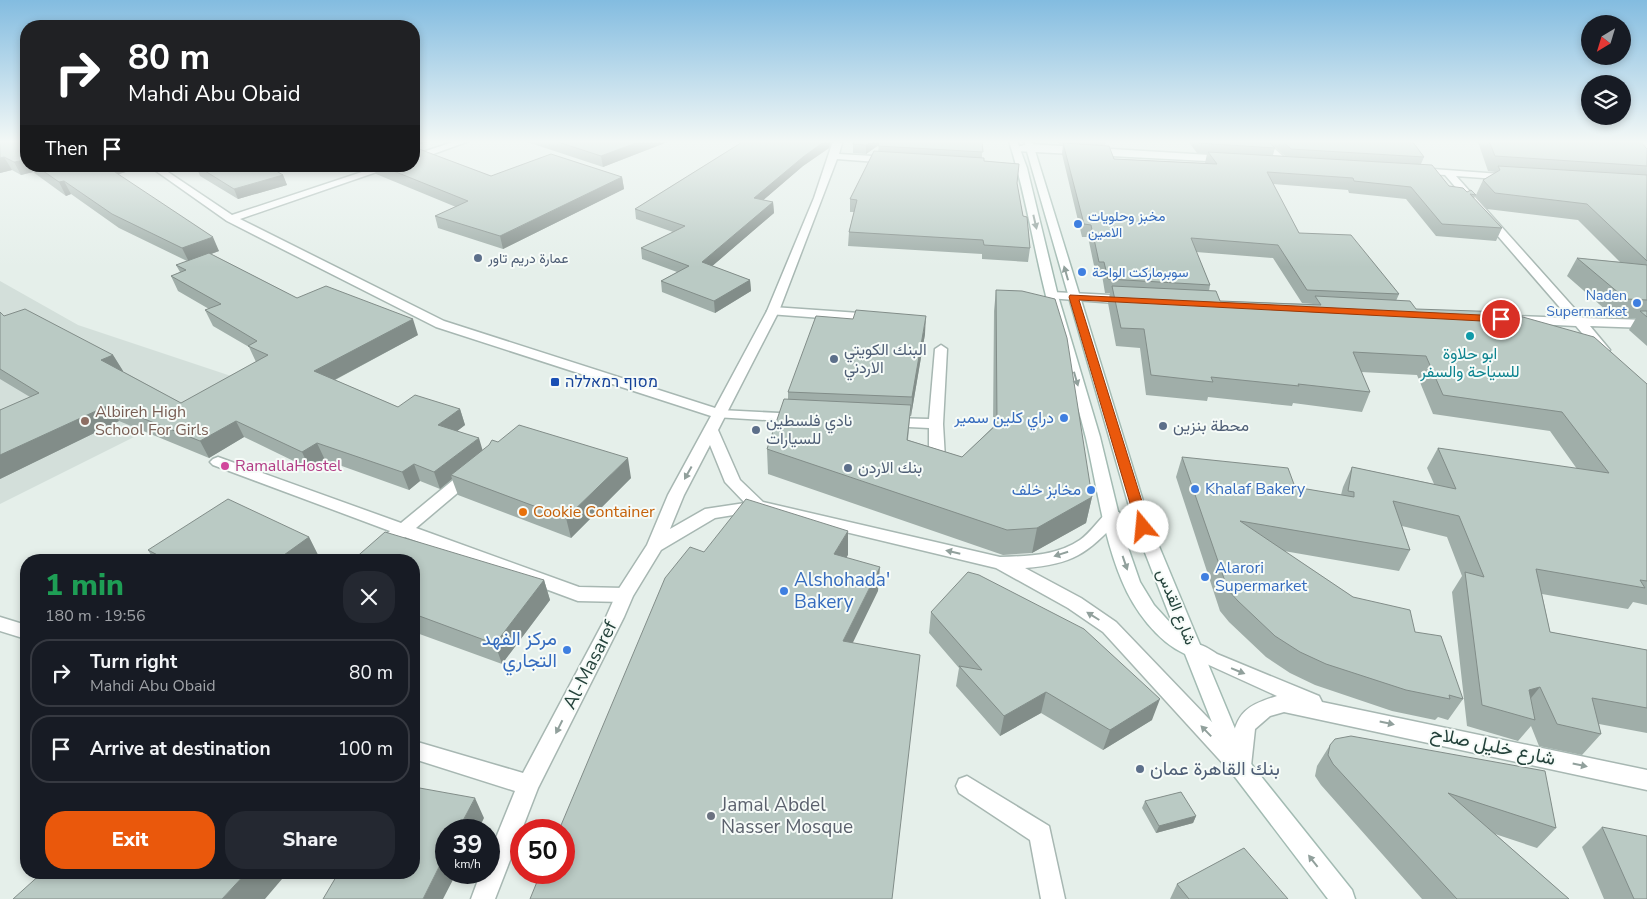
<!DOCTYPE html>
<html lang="en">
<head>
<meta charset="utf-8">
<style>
  :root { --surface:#171b24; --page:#242831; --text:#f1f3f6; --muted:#9ea1a6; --line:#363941; --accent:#ea580c }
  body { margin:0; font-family:"Nunito Sans",Vazirmatn,Heebo,sans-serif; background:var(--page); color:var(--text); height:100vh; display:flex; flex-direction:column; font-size:19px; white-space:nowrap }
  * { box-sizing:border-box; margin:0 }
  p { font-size:16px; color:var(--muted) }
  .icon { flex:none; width:28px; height:28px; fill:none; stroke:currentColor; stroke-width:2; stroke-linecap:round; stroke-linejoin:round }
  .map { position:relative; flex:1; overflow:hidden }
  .side { position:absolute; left:20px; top:554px; width:400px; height:325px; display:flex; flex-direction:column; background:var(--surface); border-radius:20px; box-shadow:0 2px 8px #0003 }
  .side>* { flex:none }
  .top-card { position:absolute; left:20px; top:20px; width:400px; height:152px; border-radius:20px; box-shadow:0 2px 8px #0003; background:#202124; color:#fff; overflow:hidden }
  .needle { width:32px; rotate:218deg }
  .tools { position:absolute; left:1581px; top:15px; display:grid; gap:10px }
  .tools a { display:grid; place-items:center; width:50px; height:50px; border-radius:50%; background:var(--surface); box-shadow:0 2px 8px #0003; font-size:25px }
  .speed { position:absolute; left:435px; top:819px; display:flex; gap:10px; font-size:25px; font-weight:700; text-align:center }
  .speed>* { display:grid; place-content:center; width:65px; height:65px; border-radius:50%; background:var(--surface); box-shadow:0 2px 8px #0003; line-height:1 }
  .speed small { font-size:12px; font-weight:400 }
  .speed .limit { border:8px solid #d22; background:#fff; color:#111 }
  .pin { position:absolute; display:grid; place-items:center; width:42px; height:42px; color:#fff; margin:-21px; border:2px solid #fff; border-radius:50%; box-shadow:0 1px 5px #0007 }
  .me { position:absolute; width:55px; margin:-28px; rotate:343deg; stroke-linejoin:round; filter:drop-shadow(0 0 4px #0008) }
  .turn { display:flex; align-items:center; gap:18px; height:105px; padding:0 25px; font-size:22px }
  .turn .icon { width:65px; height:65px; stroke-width:2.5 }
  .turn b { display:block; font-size:35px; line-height:42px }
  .then { display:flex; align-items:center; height:48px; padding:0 25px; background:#0003; gap:10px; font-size:19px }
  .round { display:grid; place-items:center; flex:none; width:52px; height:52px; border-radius:20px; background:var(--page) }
  .headline { display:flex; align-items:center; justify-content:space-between; height:85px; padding:0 25px }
  h1 { font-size:30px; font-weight:800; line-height:38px; color:#1e9e55 }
  .button { display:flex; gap:10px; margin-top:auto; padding:10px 25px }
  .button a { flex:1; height:58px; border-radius:20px; background:var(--accent); color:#fff; font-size:20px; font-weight:800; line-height:58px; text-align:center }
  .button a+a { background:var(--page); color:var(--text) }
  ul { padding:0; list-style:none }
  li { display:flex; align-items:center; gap:15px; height:68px; margin:0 10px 8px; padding:0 15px; border:2px solid var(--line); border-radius:20px }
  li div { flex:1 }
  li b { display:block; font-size:19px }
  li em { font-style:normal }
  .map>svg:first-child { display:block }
  .built { fill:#d3dfda }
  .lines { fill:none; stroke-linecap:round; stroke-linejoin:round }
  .service-casing { stroke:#a7b7b2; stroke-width:3 }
  .minor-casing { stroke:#a7b7b2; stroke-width:3 }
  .secondary-casing { stroke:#a3bbb3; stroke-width:3 }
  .service { fill:#fff; fill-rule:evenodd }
  .minor { fill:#fff; fill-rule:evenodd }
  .secondary { fill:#fff; fill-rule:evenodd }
  .wall { fill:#a0aea9; fill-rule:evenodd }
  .shaded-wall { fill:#828d89 }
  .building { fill:#bacac4; stroke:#828d89 }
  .oneway { fill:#91a09c }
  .route { fill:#ea580c; stroke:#983908 }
  .shop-dot { fill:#3f7fe0; stroke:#f6fbf8; stroke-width:2 }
  .service-dot { fill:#5c6f8a; stroke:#f6fbf8; stroke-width:2 }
  .culture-dot { fill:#0f9aa8; stroke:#f6fbf8; stroke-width:2 }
  .transit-dot { fill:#1a4fb4; stroke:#f6fbf8; stroke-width:2 }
  .education-dot { fill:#8d6e63; stroke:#f6fbf8; stroke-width:2 }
  .hotel-dot { fill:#d1479c; stroke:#f6fbf8; stroke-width:2 }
  .food-dot { fill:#e8710a; stroke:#f6fbf8; stroke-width:2 }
  .worship-dot { fill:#6b7280; stroke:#f6fbf8; stroke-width:2 }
  .labels { text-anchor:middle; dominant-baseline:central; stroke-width:4; stroke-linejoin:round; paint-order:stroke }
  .far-shop-label { font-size:14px; fill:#366cbe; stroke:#f6fbf8; text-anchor:start }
  .far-service-label { font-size:14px; fill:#4e5e75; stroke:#f6fbf8; text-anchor:start }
  .service-label { font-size:16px; fill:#4e5e75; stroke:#f6fbf8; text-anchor:start }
  .culture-label { font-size:16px; fill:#0d838f; stroke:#f6fbf8 }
  .transit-label { font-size:16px; fill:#164399; stroke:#f6fbf8; text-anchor:start }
  .education-label { font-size:16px; fill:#785e54; stroke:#f6fbf8; text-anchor:start }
  .shop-label { font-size:16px; fill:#366cbe; stroke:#f6fbf8; text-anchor:end }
  .hotel-label { font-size:16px; fill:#b23c85; stroke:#f6fbf8; text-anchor:start }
  .food-label { font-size:16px; fill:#c56008; stroke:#f6fbf8; text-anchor:start }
  .street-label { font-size:16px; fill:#23413a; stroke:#f6fbf8 }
  .near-shop-label { font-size:19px; fill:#366cbe; stroke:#f6fbf8; text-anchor:start }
  .near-street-label { font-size:19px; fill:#23413a; stroke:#f6fbf8 }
  .near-service-label { font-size:19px; fill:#4e5e75; stroke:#f6fbf8; text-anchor:start }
  .near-worship-label { font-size:19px; fill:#5b616d; stroke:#f6fbf8; text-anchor:start }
</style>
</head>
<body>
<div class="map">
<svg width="1647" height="899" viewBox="0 0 1647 899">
  <rect width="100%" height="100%" fill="#e5efea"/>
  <path class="built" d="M0,281l78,44 168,56 -246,123z"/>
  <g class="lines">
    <g class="service-casing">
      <path id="service" d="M773,307l101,7 6,4 -6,4 -105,-8 -2,-3z
        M941,345l6,4 -4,75 2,35 -8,5 -8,-5v-31l-40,-2 -7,-4 7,-4 40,1 6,-70z
        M720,410l79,4 7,4 -7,4 -84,-5 -2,-3z
        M218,457l183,66 63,-52h10l3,4 -3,4 -58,49 163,59 45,1 6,2 3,5 -3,5 -6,2 -46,-1 -173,-64 -27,23h-20l32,-29 -177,-66 -3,-3 3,-3z
        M967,776l82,50 16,73h-24l-11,-59 -71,-47 -3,-7 3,-7z"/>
    </g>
    <g class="minor-casing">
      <path id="minor" d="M456,141h13l-55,20v-6z
        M833,141l9,2 -3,11 51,3 4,3 -4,3 -53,-4 -58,152 -61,119 22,50 23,22 237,55c27,-1 57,-1 80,-17 10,-7 18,-19 27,-28h12l2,4 -2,4c-33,34 -45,44 -94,48l56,30 35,24 116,121c4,-31 16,-38 45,-47l-90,-41 -3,-5 3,-5c12,-4 20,3 30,9l102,42 3,6 325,68v20l-363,-78 -14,4 -15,13 -4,37 -3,7 -8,3 -13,-8 -124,-136 -35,-24 -72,-40 -238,-57 -43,7 -54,32 -28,46 -9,21 -86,171 -43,111h-24l10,-27h8v-17l26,-64 -101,-32v-18l109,32 83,-156 12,-27 29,-45 21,-50 43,-79 -275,-89 -209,-106 -78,-55h10l73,49 148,-49h14l-154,53 204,102 271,87 52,-97 47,-113zM710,445l15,37 20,21 -40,6 -35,20 14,-34z
        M1257,141h9l21,19v4h-6z
        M1029,144l197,12 4,3 -4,3 -211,-11 -4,-3z
        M1419,168l95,7v4l-3,1 -55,-4 127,142 64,2v8l-57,-2 20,24 -6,4 -5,-1 -23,-27 -64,-3 -2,-3 6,-4 53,2 -124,-143 -29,-2 -2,-2z
        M1052,292l77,4 6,4 -6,4 -81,-6 -2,-2z
        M0,617l26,8v14l-26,-8z"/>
    </g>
    <g class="secondary-casing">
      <path id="secondary" d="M1009,141h8l10,27 31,128 42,141 24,99 16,46 14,23 20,22 -39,-100 -111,-386h8l119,386 97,233 104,130 3,9h-27l-96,-126 -47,-119c-28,-13 -51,-44 -63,-73 -19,-45 -25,-95 -36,-143 -12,-48 -28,-94 -40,-142 -13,-52 -21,-104 -37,-155z"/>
    </g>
    <use href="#service" class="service"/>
    <use href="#minor" class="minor"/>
    <use href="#secondary" class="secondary"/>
  </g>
  <path class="wall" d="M0,141l26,25h100l3,5 -11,3 101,77 -8,3 86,44 121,37 -83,45 63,27 62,2 5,16 -8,6 25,19 149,28 -60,60 -113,-43 -6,-16 -12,10 -20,-8 -11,9 -84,-30 -15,9 -66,-32 -35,21 -90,-37 -119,58v-69l30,-13 -30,-18v-67l4,4 109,39 10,16h-1l59,32 75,-41 -7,-15 -36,-21 -8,-16 4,-1 -31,-18 -7,-15 9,-4 -4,-7 11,-4 -68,-33 -48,-34 -5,2 -33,-24 -12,3 -9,-5 -12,3z
    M524,141h146l-67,26z
    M744,141h87l-2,7 -26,18 -40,34 10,2 1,11 -62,53 38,14 1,11 -36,22 -53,-21 -1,-11 16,-9 -35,-13 -1,-11 32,-16 -37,-13 -1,-10z
    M854,141h128v17h2v3l35,3 -2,19 6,33 4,1 3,31 -2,14 -46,-3v-5l-134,-8 1,-14 5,-20h-4v-13l24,-48 4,1 1,-7 -13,9 -13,-1v-9z
    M1058,141h48l-1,4 9,14 91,4 2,-9 -10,-1 -9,-12h80l7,7 -2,7 12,1 -17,-15h144l12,16 -3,7 28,22 27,9 7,-15 12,-7v-1l-7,-1 -10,-29 -7,-1h169l7,8v197l-18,-16 7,-12h-21l-48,-42 10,-18 43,4 -42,-42 -91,-11 -12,-13 -1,3 28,29 -6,13 -60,-5 -30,-37 -57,-6 -1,-3 -75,-6 26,49 100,61 -3,7 20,8 231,75v221l-14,-3 -5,7 -86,-15 8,38 97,18v83l-48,-9 2,10 -19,21 -43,-9 -8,-20 -13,15 -51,-15 -15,-134 10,-16 -15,-39 -45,-11 8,24 -11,21 -115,-20 69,46 62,35 48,67 -15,21 -10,-3 -3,3 -43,-9 -77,-26 -25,-12 -24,-16 -37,-35 -9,-11 -44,-134 6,-20 113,30 46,8 2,-8 9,-20 82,17 -7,-16 11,-20 139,21 -27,-38 -117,-17 -16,-39 -56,-3 9,20 -8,20 -69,-9 -1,3 -84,-9 -1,4 -61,-6 -6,-47 -24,-2 -8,-43 2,-10h-5l-3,-18h-6l-8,-38h-6l-20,-83 1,-10h-4zM1196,252l77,6 29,45 11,1h-1l-92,-3 -11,-10 1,-6z
    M196,166h72l15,9 4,10 -49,14 -38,-23z
    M356,166h17l-9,3z
    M374,166h40l77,10 131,1 2,12 -121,60 -65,-21 -3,-12 21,-9 -80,-33z
    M996,290l96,207 -6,26 -54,30 -29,2 -235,-81 -1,-25 21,-50v-7l65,-73 72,15 -14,82h-1l-2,24 54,17 31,-30 1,-116z
    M309,537l10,20 -4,3h-161l-6,-10z
    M414,560l130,20 6,20 -48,64 -88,-32z
    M931,612l221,108 -49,30 -62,-37 -41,23 -44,-50 3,-18 -30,-35z
    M1330,745l226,83 -19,20 -42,-14 74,65h-147l-101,-114 -6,-9 2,-10z
    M1145,801l51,15 -3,7 -37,10 -14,-25z
    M1602,827l45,72h-43l-22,-52z
    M1177,884l111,15h-118z"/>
  <path class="shaded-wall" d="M414,141h16l-16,5z
    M641,141h29l-67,26 -2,-11z
    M825,141h6l-2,7 -26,18 -49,42v-10l49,-41z
    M872,141h11v1l-17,12v-9z
    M4,157l8,13 -12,3v-15z
    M26,159v7h4l3,6 -12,3 -7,-13z
    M104,166h22l3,5 -20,6z
    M363,166h10l-9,3z
    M283,175l4,10 -49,14 -4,-10z
    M622,177l2,12 -121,60 -3,-13z
    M64,181l7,13 -5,2 -7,-14z
    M773,202l1,11 -71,61 -1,-12z
    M213,237l6,14 -30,11 -7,-14z
    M750,280l1,11 -36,22 -1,-12z
    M926,316l-1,18 -14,82 1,-19z
    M413,319l5,16 -97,52 -7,-16z
    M113,355l10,16 -13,5 -9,-16z
    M109,405l10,16 -119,58v-24z
    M460,409l5,16 -22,17 -5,-17z
    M236,421l8,16 -35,21 -9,-17z
    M479,438l5,17 -33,20 1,4 -12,10 -6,-17z
    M317,443l8,17 -15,9 -8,-17z
    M628,458l3,20 -60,60 -5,-20z
    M414,464l6,17 -11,9 -7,-18z
    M1092,497l-6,26 -54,30 5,-25z
    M848,531v24l-14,23v-24z
    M309,537l10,20 -4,3h-38z
    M880,567l-2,24 -36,74 1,-24z
    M544,580l6,20 -48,64 -7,-20z
    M1540,687l-17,21 6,-18z
    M1046,692l-5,21 -41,23 4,-20z
    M1160,699l-8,21 -49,30 7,-20z
    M475,798l9,20 -6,12h-20z
    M1196,816l-3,7 -37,10 3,-7z
    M446,853v19h11l-14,27h-20z
    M247,872h41l-23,27h-43z"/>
  <path class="building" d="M0,141h26v19l-12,2 -10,-5 -4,1z
    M555,141h86l-40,15z
    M744,141h81l-22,16 -49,41 19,4 -71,60 48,18 -36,21 -53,-20 28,-15 -48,-18 44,-22 -50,-17z
    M854,141h18l-6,4 -13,-1z
    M880,141h102l1,11 -105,-6z
    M1198,141h70l7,7 -76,-5z
    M1282,141h130l12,16 -133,-8z
    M1489,141h151l7,8v17l-152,-10z
    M1063,143l46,3 5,13 103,5 -9,-12 224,13 17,21 14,2 4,4 4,-2 5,5 -6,-1 32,34 -60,-4 -31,-37 -57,-6 -1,-3 -86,-6 32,61 52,2 48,59 -92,-4 -29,-45 -87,-7 19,47 -102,-6 -4,-17h-5l-8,-37 -7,-1z
    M419,149l72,27 60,-22 71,23 -122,59 -65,-20 33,-15 -87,-35h33v-16z
    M874,151l110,7v3l35,3 -2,19 6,33 4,1 3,31 -46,-3 -1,-5 -134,-8 8,-32 -7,-1z
    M36,166h70l107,71 -31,11 -70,-34 -48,-33 -5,1z
    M197,166h71l15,9 -49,14z
    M1498,166l149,9v86l-60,-57 -92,-11 -12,-13 17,-10z
    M209,253l88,45 29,-12 87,33 -99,52 84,36 17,-12 45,14 -22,16 41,13 -45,34 -20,-8 -12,8 -85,-29 -15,9 -66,-31 -36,20 -91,-36 -109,50v-45l39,-17 -39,-24v-57l4,4 21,-7 88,46 -12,5 80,43 87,-48 -20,-9 9,-5 -52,-31 16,-6 -50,-28 15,-6 -10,-5z
    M1577,258l70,7v35l-21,-1z
    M1112,286l104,5 4,10 101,4 -6,-9 95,5 6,8 89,3 89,25 53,47v197l-7,-1 5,8 -109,-19 14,63 97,18v58l-55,-10 9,36 -44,-10 -17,-37 -11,3 6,30 -53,-15 -17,-133 19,5 -25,-61 -66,-15 17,49 -170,-29 113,76 57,13 5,22 26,4 22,63 -14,-4 1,4 -44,-9 -80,-26 -26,-12 -25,-16 -37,-35 -10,-11 -46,-133 106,11 7,19 59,10v-5l-6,-1 4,-24 104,22 -18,-41 171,25 -47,-61 -119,-17 -17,-39 -73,-4 17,40 -72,-8 1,2 -88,-9 2,5 -62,-7 -7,-46 -23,-1z
    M996,290l26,1 33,8 12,39 25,159 -55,31 -30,2 -240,-81 17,-50 127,6 -4,35 55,17 35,-33z
    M856,310l70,6 -14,81 -124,-5 28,-76 37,3z
    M1640,311h7v6z
    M519,425l109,33 -62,60 -115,-43 38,-30 3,-5 6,2z
    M228,499l81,38 -32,23h-110l-19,-10z
    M746,499l102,32 -14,23 46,13 -37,74 77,14 -28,244h-362l11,-27h23v-42h-5l106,-252 25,-31 14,5z
    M385,532l159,48 -49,64 -81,-30v-54h-61z
    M968,572l11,3 105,54 76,70 -50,31 -64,-38 -42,24 -45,-50 23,4 -51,-58z
    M1351,736l194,35 11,57 -108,-35 121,106h-112l-124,-135 -5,-9 2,-10 5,-6z
    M414,787l61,11 -17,32h-12v23l-23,46h-100l16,-27h75z
    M1181,792l15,24 -37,10 -14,-25z
    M1602,827l45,9v63h-13z
    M1244,848l44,51h-99l-12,-15z
    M43,872h204l-25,27h-209z"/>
  <defs><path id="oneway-solid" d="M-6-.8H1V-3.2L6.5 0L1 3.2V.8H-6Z" transform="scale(1.25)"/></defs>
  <g class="oneway">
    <use href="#oneway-solid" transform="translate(1035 222) rotate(77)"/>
    <use href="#oneway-solid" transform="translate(1066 273) rotate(-106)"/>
    <use href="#oneway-solid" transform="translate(1076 379) rotate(74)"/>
    <use href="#oneway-solid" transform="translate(688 473) rotate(119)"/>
    <use href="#oneway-solid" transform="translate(953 552) rotate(-167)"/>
    <use href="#oneway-solid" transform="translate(1061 554) rotate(162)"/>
    <use href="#oneway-solid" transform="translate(1125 563) rotate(71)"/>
    <use href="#oneway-solid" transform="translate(1093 616) rotate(-148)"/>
    <use href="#oneway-solid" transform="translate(1238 671) rotate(22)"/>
    <use href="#oneway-solid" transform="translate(1387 723) rotate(12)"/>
    <use href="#oneway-solid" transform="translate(559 727) rotate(117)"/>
    <use href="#oneway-solid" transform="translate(1206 731) rotate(-134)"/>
    <use href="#oneway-solid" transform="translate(1580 765) rotate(12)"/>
    <use href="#oneway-solid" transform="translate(1313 861) rotate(-128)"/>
  </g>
  <linearGradient id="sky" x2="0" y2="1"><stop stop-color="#83bce0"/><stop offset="0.53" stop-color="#f3f8f6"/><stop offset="1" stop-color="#f3f8f6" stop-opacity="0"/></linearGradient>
  <rect width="1647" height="267" fill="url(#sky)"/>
  <path class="route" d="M1070,295l431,21 5,3 -5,3 -422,-22 71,227 -7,4 -6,-4 -68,-230z"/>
  <g class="shop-dot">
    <circle cx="1078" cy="224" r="5"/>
    <circle cx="1082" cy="272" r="5"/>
    <circle cx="1637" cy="303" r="5"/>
    <circle cx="1064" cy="418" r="5"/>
    <circle cx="1195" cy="489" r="5"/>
    <circle cx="1091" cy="490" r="5"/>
    <circle cx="1205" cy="577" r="5"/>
    <circle cx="784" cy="591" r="5"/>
    <circle cx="567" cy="650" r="5"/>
  </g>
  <g class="service-dot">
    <circle cx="478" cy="258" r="5"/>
    <circle cx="834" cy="359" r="5"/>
    <circle cx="1163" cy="426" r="5"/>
    <circle cx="756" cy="430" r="5"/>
    <circle cx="848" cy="468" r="5"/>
    <circle cx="1140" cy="769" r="5"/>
  </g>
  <circle class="culture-dot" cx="1470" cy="336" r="5"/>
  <rect class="transit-dot" x="550" y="377" width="10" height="10" rx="2.5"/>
  <circle class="education-dot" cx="85" cy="421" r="5"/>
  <circle class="hotel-dot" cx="225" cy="466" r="5"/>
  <circle class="food-dot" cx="523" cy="512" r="5"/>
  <circle class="worship-dot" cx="711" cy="816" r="5"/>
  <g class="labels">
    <g class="far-shop-label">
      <text x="1088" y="216">مخبز وحلويات<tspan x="1088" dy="16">الامين</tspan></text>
      <text x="1092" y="272">سوبرماركت الواحة</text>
      <text x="1627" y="295" text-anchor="end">Naden<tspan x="1627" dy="16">Supermarket</tspan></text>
    </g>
    <g class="far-service-label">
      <text x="488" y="258">عمارة دريم تاور</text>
    </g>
    <g class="service-label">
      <text x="844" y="350">البنك الكويتي<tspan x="844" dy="18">الاردني</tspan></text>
      <text x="766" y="421">نادي فلسطين<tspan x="766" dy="18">للسيارات</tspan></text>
      <text x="1173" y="426">محطة بنزين</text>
      <text x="858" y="468">بنك الاردن</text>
    </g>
    <g class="culture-label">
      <text x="1470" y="354">ابو حلاوة<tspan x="1470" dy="18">للسياحة والسفر</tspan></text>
    </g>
    <g class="transit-label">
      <text x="565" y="382">מסוף רמאללה</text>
    </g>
    <g class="education-label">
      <text x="95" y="412">Albireh High<tspan x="95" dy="18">School For Girls</tspan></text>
    </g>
    <g class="shop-label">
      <text x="1054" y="418">دراي كلين سمير</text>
      <text x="1205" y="489" text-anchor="start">Khalaf Bakery</text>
      <text x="1081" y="490">مخابز خلف</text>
      <text x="1215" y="568" text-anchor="start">Alarori<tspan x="1215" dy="18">Supermarket</tspan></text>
    </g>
    <g class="hotel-label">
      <text x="235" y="466">RamallaHostel</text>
    </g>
    <g class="food-label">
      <text x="533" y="512">Cookie Container</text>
    </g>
    <g class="street-label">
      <text transform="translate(1176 607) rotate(68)">شارع القدس</text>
    </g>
    <g class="near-shop-label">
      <text x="794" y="580">Alshohada'<tspan x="794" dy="22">Bakery</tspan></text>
      <text x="557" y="639" text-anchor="end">مركز الفهد<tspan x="557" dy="22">التجاري</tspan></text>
    </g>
    <g class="near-street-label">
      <text transform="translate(590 665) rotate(-63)">Al-Masaref</text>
      <text transform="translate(1493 746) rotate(12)">شارع خليل صلاح</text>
    </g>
    <g class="near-service-label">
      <text x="1150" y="769">بنك القاهرة عمان</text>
    </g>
    <g class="near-worship-label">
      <text x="721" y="805">Jamal Abdel<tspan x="721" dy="22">Nasser Mosque</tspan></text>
    </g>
  </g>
</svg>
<div class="tools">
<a><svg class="needle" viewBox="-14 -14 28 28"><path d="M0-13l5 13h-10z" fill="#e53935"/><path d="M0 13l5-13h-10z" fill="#9ea1a6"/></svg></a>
<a><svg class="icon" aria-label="layers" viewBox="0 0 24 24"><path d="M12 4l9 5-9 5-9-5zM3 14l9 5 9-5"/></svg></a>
</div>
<div class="speed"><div>39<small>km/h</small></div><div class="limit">50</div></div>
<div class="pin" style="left:1501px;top:319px;background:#d93025"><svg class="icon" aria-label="arrive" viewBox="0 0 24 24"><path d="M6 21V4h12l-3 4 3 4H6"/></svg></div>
<svg class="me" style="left:1143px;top:527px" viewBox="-20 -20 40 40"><circle r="19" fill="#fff"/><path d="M0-13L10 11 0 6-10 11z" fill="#ea580c"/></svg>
<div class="top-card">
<div class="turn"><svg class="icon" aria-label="right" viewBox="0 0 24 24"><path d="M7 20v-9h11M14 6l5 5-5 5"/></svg><div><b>80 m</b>Mahdi Abu Obaid</div></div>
<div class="then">Then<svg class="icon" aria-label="arrive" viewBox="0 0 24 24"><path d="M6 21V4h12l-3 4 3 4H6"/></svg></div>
</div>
<section class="side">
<div class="headline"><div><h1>1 min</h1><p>180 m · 19:56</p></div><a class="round"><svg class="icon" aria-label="close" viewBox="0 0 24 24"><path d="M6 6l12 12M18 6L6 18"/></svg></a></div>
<ul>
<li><svg class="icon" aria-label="right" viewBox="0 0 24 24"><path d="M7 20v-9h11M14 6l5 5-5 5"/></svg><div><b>Turn right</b><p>Mahdi Abu Obaid</p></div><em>80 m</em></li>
<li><svg class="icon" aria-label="arrive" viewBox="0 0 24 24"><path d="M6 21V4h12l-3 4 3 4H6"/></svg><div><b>Arrive at destination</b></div><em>100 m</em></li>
</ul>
<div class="button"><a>Exit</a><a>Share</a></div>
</section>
</div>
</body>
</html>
